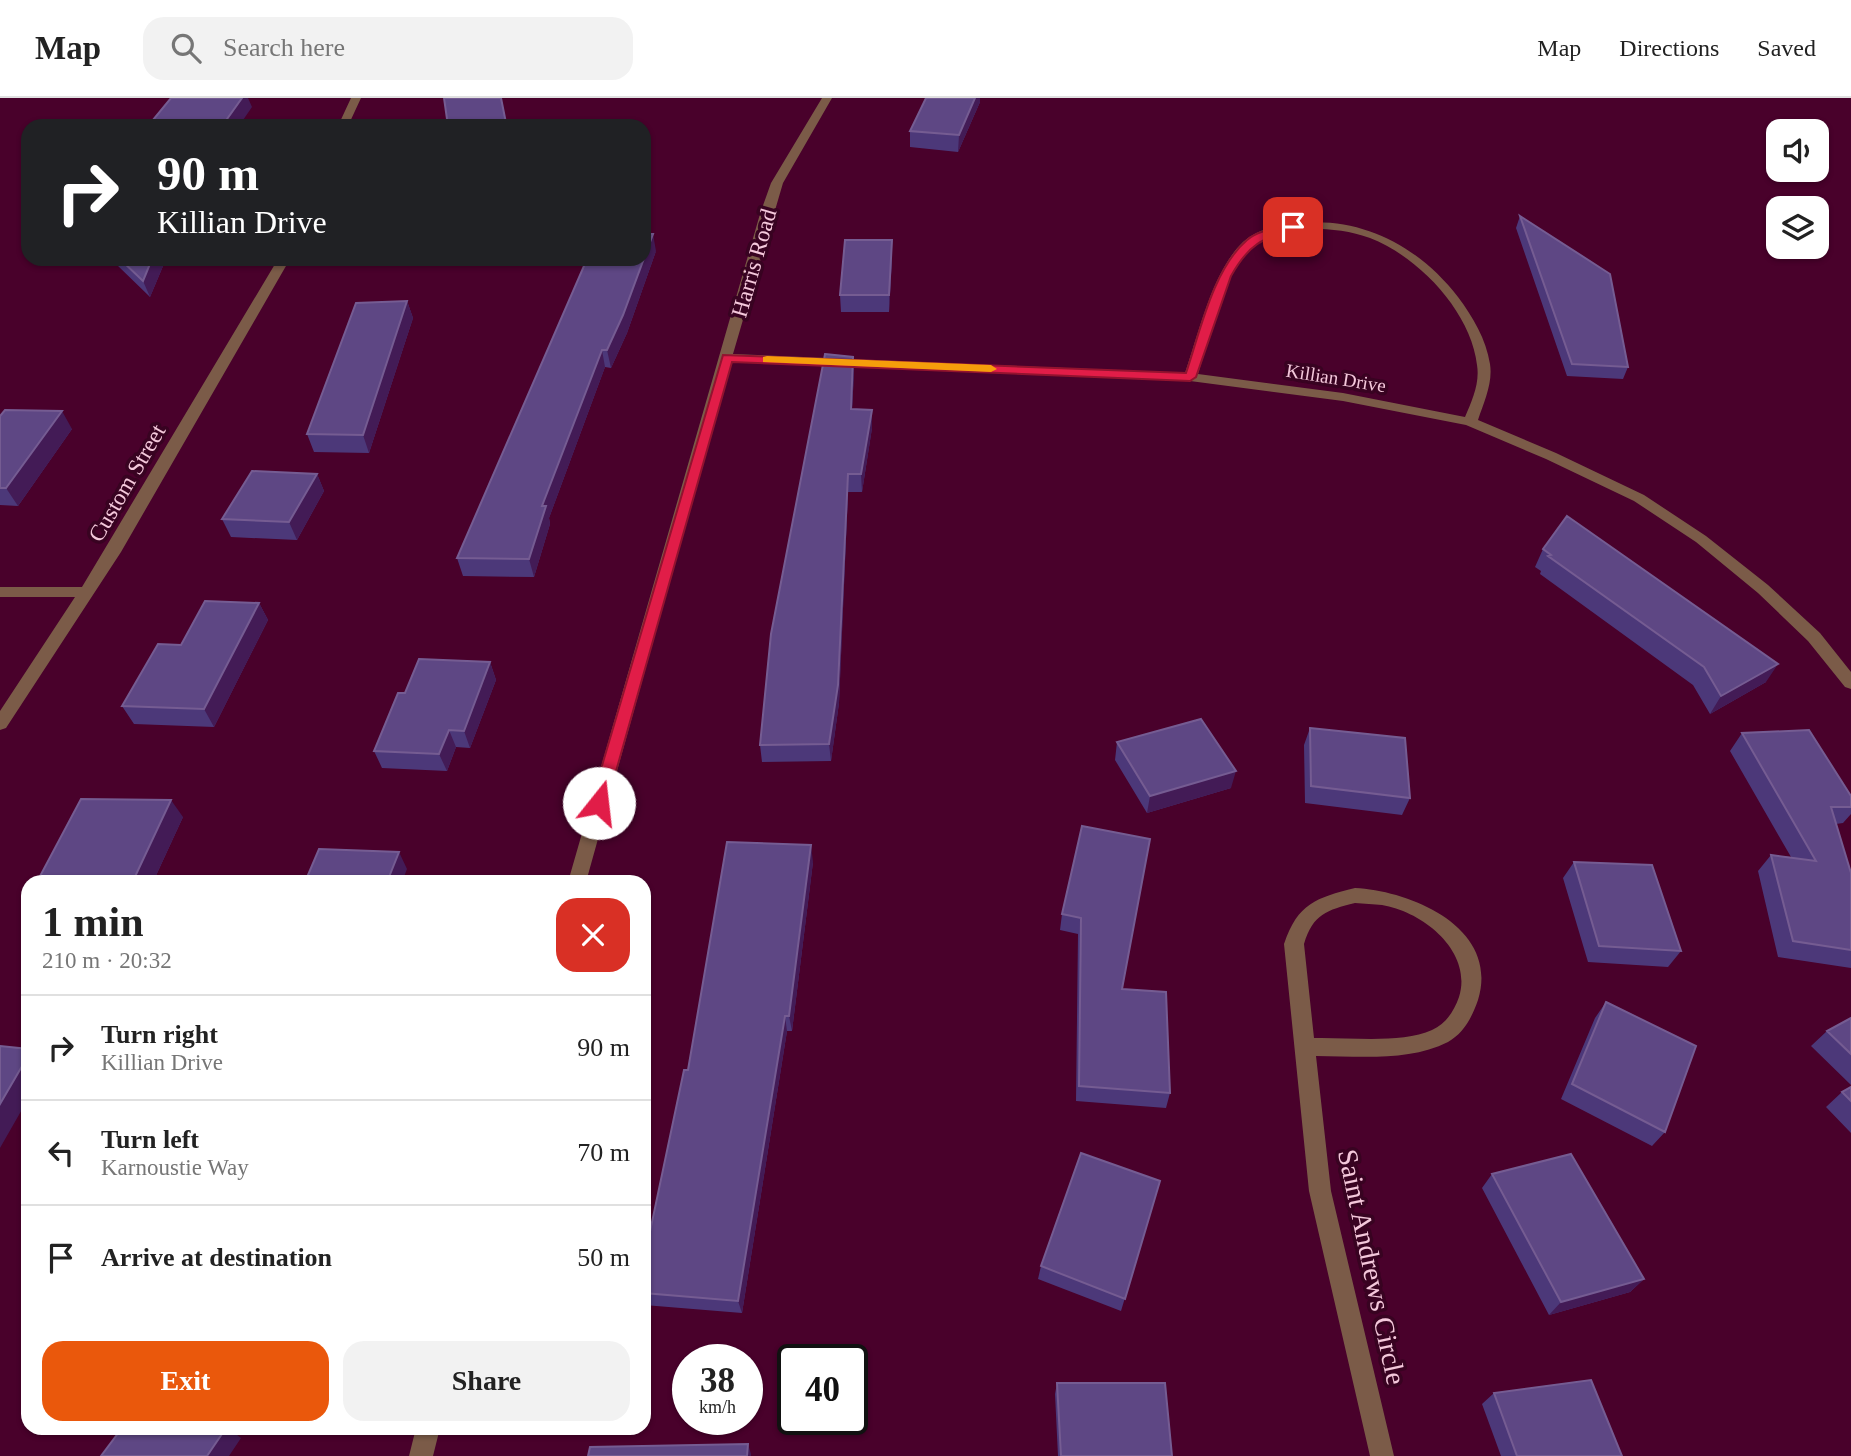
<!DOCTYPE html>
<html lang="en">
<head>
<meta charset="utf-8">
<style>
  :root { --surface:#fff; --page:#f2f2f2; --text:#222; --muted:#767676; --line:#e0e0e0; --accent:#ea580c }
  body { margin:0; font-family:"Times New Roman",serif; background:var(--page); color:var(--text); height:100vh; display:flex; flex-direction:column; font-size:26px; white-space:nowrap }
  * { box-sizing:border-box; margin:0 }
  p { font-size:23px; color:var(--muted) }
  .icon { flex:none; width:38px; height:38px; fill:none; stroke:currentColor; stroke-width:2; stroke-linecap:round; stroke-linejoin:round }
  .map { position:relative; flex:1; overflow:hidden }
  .drawer { position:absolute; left:21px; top:777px; width:630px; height:560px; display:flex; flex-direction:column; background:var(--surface); border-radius:21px; box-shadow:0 2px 5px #0004 }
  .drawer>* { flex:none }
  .guide { position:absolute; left:21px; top:21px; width:630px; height:147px; border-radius:21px; box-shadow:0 2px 5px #0004; background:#202124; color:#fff; overflow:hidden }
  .buttons { position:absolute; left:1766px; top:21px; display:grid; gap:14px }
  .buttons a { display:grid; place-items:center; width:63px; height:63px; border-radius:14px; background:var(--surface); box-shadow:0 2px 5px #0004; font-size:35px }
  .speed { position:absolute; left:672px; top:1246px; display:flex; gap:14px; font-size:35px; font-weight:700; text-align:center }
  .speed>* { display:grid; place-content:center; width:91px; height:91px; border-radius:50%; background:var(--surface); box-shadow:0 2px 5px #0004; line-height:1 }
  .speed small { font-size:18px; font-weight:400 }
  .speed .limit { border:4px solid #111; border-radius:10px; background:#fff; color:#111 }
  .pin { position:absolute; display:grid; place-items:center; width:60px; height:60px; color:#fff; margin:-30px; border-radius:14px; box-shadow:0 4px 10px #0006 }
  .me { position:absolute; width:77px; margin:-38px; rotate:16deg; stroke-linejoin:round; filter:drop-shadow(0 0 5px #0008) }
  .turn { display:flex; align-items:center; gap:24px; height:147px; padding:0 21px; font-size:32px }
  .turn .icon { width:91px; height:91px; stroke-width:2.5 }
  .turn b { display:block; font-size:49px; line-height:60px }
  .round { display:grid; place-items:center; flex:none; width:74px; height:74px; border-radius:21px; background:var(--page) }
  .head { display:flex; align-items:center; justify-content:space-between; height:119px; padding:0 21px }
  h1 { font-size:42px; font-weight:700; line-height:52px }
  .action { display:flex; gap:14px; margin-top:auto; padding:14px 21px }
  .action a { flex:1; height:80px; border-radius:21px; background:var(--accent); color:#fff; font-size:28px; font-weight:700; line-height:80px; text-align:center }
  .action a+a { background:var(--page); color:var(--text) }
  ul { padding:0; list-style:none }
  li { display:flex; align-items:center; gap:21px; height:105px; padding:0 21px; border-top:2px solid var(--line) }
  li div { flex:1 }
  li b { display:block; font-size:26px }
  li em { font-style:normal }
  header { display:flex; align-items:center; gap:42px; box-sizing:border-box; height:98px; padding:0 35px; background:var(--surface); border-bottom:2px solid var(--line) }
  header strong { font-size:33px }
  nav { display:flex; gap:38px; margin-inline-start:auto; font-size:24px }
  .search { width:490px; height:63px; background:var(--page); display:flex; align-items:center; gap:18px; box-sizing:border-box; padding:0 24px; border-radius:21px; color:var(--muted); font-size:26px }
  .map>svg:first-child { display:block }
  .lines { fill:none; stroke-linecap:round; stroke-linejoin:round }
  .minor { fill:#7b5b48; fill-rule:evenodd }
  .wall { fill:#4c3879 }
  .shaded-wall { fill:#431b56 }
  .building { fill:#5e4784; stroke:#755c92; stroke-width:2 }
  .route { fill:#e11d48; stroke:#92132f; stroke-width:2 }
  .slow { fill:#f59e0b }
  .labels { text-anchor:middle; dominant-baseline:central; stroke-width:7; stroke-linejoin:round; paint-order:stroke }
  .far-street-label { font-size:19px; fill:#f4c8db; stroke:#380321 }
  .street-label { font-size:23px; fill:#f4c8db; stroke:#380321 }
  .near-street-label { font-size:28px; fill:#f4c8db; stroke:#380321 }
</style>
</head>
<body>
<header>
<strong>Map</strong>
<div class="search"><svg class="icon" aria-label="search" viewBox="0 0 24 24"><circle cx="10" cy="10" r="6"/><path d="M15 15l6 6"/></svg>Search here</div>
<nav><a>Map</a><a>Directions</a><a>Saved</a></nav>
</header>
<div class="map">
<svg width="1851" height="1358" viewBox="0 0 1851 1358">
  <rect width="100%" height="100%" fill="#49012b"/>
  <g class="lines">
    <path class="minor" d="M351,0h10l-13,28h-10z
      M822,0h10l-49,85 -50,171 452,19c14,-40 27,-101 58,-131 13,-12 31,-16 49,-18 66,-10 126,21 166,73 15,20 28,42 32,67 3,19 -6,38 -12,56l78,33 88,42 62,41 62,49 52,48 31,39v17l-6,-2 -37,-46 -50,-48 -62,-51 -62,-41 -88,-42 -80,-34 -123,-24 -153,-20 -459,-19 -145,520h-18l192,-668 11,-31zM1301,131c23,-1 47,1 69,9 49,19 101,74 107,127 3,18 -5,36 -12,52l-122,-24 -145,-19c12,-37 26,-106 56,-130 14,-10 31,-12 47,-15z
      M278,161h12l-169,293 -115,176 -6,2v-19l75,-114h-75v-10h82z
      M1355,790c57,3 145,40 123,112 -6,17 -14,33 -30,42 -39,20 -90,14 -132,14l15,135 63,265h-24l-61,-265 -25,-247c14,-41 32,-46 71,-56zM1355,805c9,1 19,1 27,2 42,7 91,47 77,92 -5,14 -13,27 -27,33 -31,14 -84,7 -118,8l-10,-94c9,-30 23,-34 51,-41z
      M416,1330h24l-7,28h-24z"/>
  </g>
  <path class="wall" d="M926,0h54v4l-22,50 -48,-5v-16z
    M1520,118l108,151 -5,12 -56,-3 -51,-148z
    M656,153l-29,82 -16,35 -6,-1 -56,151 1,6 -16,53 -71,-1 -6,-18z
    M892,159l-3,55h-48l-1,-17z
    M114,161h52l-16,38 -34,-33z
    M407,203l6,17 -44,135 -55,-1 -7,-18z
    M853,259l1,17 -2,35 20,19 -10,64h-14l-9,211 -8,58 -69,1 -2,-17z
    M0,318l72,13 -54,77 -18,-1z
    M317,376l7,17 -27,49 -66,-3 -9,-18z
    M1543,451l223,133 -56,32 -17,-29 -153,-111 1,-3 -6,-4z
    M259,505l9,17 -54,107 -80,-3 -12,-18 59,-61z
    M490,564l6,18 -26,68 -14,-1 -9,24 -65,-3 -8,-17 31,-58z
    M1310,630l100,70 -8,17 -97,-12 -1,-58z
    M1742,635l109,63v18l-8,9 -7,1 15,49v95l-73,-11 -20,-86 13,-16 20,2 -61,-106z
    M1117,644l114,46 -84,25 -32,-53z
    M183,719l-30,65h-114l-1,-2z
    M1082,728l40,163 48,104 -4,15 -90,-7 2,-167 -18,-4 2,-16z
    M813,764l-21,169h-5l-45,282 -98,-8v-45l44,-190z
    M1574,764l107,89 -13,16 -80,-5 -25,-84z
    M1606,904l59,130 -13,14 -91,-47 34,-81z
    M1851,920v67l-40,-39 16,-15z
    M1851,989v46l-25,-26 16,-15z
    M1492,1076l152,105 -14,13 -81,23 -67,-127z
    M1160,1083l-39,130 -83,-32 3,-13z
    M1057,1285l115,73h-114l-3,-62z
    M1494,1295l128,63h-121l-19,-52z"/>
  <path class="shaded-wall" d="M242,0h6l4,9 -13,19h-17z
    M501,0l6,28h-20z
    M975,0h5v4l-22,50 1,-17z
    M653,136l3,17 -29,82 -16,35 -4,-18z
    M892,142v17l-3,55v-17z
    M152,161h14l-16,38 -7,-16z
    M407,203l6,17 -44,135 -6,-18z
    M602,252l3,17 -56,151 1,6 -16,53 -5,-18 13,-53z
    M853,259l1,17 -3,53v-18z
    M872,312v18l-10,64 -1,-18z
    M62,313l10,18 -54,77 -12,-18z
    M317,376l7,17 -27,49 -8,-18z
    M848,376v18l-9,211 -8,58 -2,-17z
    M259,505l9,17 -54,107 -10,-18z
    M490,564l6,18 -26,68 -6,-17z
    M1778,566l-12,18 -56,32 11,-18z
    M449,632l7,17 -9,24 -8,-17z
    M1236,673l-5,17 -84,25 3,-17z
    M171,702l12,17 -30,65h-20z
    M811,747l2,17 -21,169 -3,-15z
    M399,754l8,17 -5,13h-15z
    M785,918l2,15 -45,282 -4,-12z
    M28,958v43l-28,49v-44z
    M1644,1181l-14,13 -81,23 12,-13z
    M226,1330h2l13,10 -12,18h-22z
    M748,1346l3,10v2h-4z"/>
  <path class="building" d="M171,0h71l-20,28h-74z
    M444,0h57l5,25 -19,3h-39z
    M926,0h49l-16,37 -49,-4z
    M1520,118l90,58 18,93 -56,-3z
    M644,136h9l-30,81 -16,35h-5l-60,156h4l-17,53 -72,-1 130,-299h57z
    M845,142h47l-3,55h-49z
    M120,161h32l-9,22z
    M407,203l-44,134 -56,-1 49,-131z
    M825,256l28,3 -2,52 21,1 -11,64h-13l-10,211 -9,59 -69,1 11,-111z
    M5,312l57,1 -56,77h-6v-72z
    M252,373l65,3 -28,48 -67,-3z
    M1567,418l211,148 -57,32 -17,-29 -156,-111 3,-1 -8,-6z
    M205,503l54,2 -55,106 -82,-3 36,-62 23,1z
    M419,561l71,3 -26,69 -15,-1 -10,24 -65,-3 24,-58h7z
    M1201,621l35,52 -86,25 -33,-54z
    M1310,630l95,10 5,60 -99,-12z
    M1809,632l42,66v11h-20l20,66v77l-58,-9 -22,-86 45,6 -74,-128z
    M81,701l90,1 -38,81 -95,-1z
    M1082,728l68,13 -28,150 44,3 4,101 -91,-7 2,-168 -19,-4z
    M727,744l84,3 -22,171h-4l-47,285 -94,-8v-33l40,-190h4z
    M319,751l80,3 -12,30h-82z
    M1574,764l78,3 29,86 -82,-5z
    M1606,904l90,44 -31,86 -93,-48z
    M1851,920v36l-24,-23z
    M0,948l28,3v7l-28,48z
    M1851,989v14l-9,-9z
    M1081,1055l79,28 -35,118 -84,-33z
    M1571,1056l73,125 -83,23 -69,-128z
    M1591,1282l31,76h-105l-23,-63z
    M1057,1285h108l7,73h-111z
    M122,1330h104l-19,28h-106z
    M748,1346l-1,12h-159l2,-9z"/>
  <path class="route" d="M1293,126l5,3 -2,2c-34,9 -47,15 -65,47l-35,101 -6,4 -458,-19 -125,441 -8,7 -6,-2 -2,-5 132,-448 463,18c14,-41 27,-104 61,-133 11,-10 31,-12 46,-16z"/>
  <path class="slow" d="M767,258l224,9 6,4 -6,3 -228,-10v-5z"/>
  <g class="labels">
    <g class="far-street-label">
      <text transform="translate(1336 280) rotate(9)">Killian Drive</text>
    </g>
    <g class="street-label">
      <text transform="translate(754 165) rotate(-74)">Harris Road</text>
      <text transform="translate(127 385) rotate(-60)">Custom Street</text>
    </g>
    <g class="near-street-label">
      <text transform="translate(1372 1169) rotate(78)">Saint Andrews Circle</text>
    </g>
  </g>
</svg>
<div class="buttons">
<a><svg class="icon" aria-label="sound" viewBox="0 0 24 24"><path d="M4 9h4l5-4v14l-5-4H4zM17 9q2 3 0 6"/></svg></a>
<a><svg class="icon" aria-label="layers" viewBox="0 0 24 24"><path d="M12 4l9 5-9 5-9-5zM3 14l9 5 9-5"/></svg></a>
</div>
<div class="speed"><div>38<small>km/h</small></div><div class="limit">40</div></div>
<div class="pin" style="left:1293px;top:129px;background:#d93025"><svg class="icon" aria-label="arrive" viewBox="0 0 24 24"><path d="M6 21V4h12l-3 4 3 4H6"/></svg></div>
<svg class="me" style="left:599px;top:705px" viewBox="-20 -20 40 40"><circle r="19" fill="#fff"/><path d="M0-13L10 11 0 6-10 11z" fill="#e11d48"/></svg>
<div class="guide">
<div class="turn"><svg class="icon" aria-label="right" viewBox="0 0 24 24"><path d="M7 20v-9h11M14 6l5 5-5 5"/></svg><div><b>90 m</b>Killian Drive</div></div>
</div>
<section class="drawer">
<div class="head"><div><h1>1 min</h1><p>210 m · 20:32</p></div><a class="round" style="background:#d93025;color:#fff"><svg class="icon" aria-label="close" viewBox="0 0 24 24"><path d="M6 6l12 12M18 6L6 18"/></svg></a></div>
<ul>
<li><svg class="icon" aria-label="right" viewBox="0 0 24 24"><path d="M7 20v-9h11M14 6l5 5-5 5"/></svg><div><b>Turn right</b><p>Killian Drive</p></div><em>90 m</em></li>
<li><svg class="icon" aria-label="left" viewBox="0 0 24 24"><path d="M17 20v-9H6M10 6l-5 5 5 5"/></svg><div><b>Turn left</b><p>Karnoustie Way</p></div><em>70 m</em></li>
<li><svg class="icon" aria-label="arrive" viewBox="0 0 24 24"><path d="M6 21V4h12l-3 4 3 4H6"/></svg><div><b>Arrive at destination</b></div><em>50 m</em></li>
</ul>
<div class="action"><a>Exit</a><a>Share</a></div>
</section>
</div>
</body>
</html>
